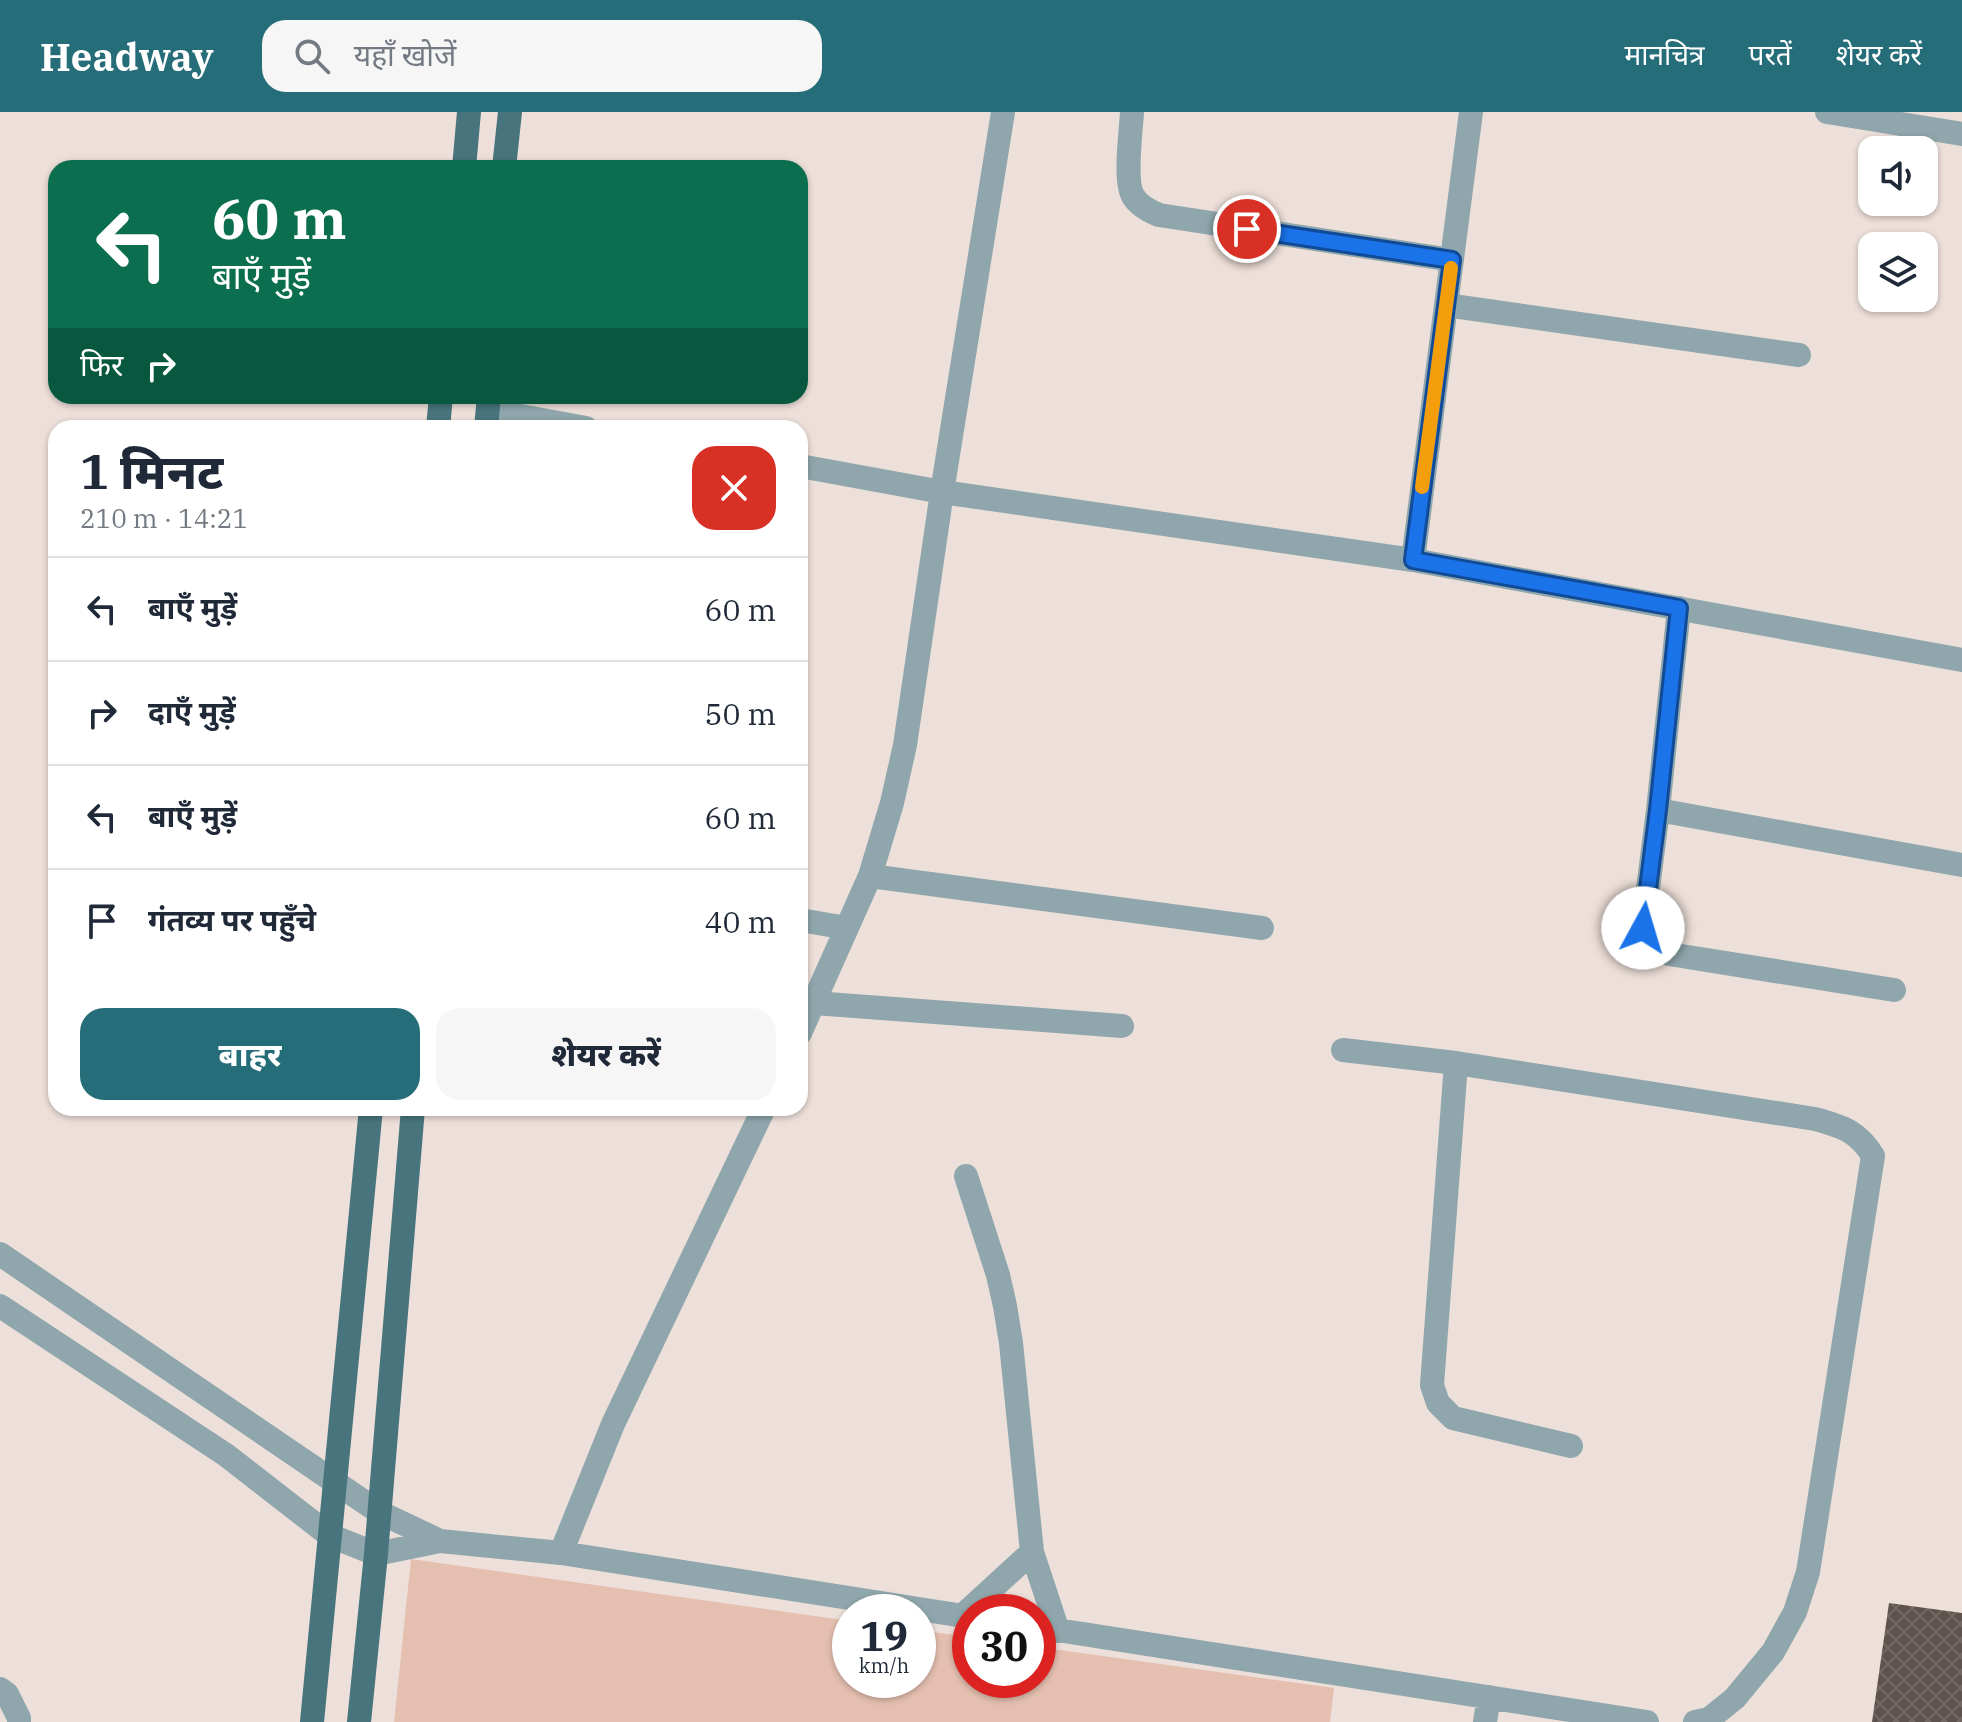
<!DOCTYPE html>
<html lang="hi">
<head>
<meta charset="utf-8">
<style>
  :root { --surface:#fff; --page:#f6f6f7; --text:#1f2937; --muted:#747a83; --line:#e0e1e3; --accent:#266d7a }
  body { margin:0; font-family:"IBM Plex Serif","Noto Sans Devanagari",serif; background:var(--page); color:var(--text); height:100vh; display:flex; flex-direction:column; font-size:30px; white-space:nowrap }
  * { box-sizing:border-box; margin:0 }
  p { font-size:26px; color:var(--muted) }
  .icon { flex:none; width:44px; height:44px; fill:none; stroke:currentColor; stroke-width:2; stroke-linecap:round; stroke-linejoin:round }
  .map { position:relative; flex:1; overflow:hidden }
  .side { position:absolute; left:48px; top:308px; width:760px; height:696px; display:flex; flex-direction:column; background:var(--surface); border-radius:24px; box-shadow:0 2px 6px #0004 }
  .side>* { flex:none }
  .hud { position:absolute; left:48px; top:48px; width:760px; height:244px; border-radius:24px; box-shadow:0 2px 6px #0004; background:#0b6e4f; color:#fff; overflow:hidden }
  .tools { position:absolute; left:1858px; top:24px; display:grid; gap:16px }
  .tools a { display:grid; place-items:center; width:80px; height:80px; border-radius:16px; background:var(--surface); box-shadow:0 2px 6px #0004; font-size:40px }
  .speed { position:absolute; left:832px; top:1482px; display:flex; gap:16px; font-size:40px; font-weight:700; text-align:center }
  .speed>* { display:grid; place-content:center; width:104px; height:104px; border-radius:50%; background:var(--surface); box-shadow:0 2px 6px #0004; line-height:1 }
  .speed small { font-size:20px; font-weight:400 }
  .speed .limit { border:12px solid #d22; background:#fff; color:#111 }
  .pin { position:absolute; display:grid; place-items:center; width:68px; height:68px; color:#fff; margin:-34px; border:4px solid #fff; border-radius:50%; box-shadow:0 2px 8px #0007 }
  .me { position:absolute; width:88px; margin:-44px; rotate:6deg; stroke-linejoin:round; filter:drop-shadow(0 0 6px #0008) }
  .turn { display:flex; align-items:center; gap:28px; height:168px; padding:0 32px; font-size:36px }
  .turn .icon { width:104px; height:104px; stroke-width:2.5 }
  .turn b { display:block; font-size:56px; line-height:68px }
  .then { display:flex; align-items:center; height:76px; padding:0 32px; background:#0003; gap:16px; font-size:30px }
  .round { display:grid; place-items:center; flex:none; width:84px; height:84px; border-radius:24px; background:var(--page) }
  .head { display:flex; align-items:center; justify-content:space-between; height:136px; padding:0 32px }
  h1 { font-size:48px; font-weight:800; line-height:60px }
  .action { display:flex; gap:16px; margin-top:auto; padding:16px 32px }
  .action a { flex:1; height:92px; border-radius:24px; background:var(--accent); color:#fff; font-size:32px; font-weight:800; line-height:92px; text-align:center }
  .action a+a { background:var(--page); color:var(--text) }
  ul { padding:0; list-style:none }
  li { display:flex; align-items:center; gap:24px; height:104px; padding:0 32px; border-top:2px solid var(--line) }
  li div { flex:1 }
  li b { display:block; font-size:30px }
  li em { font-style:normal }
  header { display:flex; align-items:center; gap:48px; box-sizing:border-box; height:112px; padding:0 40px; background:var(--accent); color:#fff }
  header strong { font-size:38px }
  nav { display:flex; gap:44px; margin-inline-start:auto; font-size:28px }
  .search { width:560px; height:72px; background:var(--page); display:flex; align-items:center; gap:20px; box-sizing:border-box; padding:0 28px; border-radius:24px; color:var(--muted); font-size:30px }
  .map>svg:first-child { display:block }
  .green { fill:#e5c0b0 }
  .building { fill:url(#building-cross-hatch) }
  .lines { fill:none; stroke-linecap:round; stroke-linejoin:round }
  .minor { stroke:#8fa7ac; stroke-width:24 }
  .major { stroke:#48757d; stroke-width:24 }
  .route-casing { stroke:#114b97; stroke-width:20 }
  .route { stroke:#1a73e8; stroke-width:14 }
  .slow { stroke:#f59e0b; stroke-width:14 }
</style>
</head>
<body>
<header>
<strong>Headway</strong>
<div class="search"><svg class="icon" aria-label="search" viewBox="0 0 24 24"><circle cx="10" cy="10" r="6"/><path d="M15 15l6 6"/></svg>यहाँ खोजें</div>
<nav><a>मानचित्र</a><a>परतें</a><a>शेयर करें</a></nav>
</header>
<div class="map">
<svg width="1962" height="1610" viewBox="0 0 1962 1610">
  <defs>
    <pattern id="building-cross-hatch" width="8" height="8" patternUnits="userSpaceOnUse" patternTransform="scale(2)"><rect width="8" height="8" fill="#5e524d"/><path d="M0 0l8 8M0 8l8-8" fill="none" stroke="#726864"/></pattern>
  </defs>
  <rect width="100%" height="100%" fill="#eddfd9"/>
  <path class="green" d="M411,1447l439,62v59h68v-50l52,7v43h68v-33l296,41 -4,34h-936z"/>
  <path class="building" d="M1889,1491l73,10v109h-90z"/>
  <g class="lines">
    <path class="minor" d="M1132,0c-1,19 -8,69 1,84 6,10 16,15 26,19l293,45
      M1827,0l135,22
      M1446,193l353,50
      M488,298l98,18
      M800,354l142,26 471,68 549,100
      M1413,448l58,-448
      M1679,496l-21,202 -15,118 10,18 16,8 225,36
      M1658,698l304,55
      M870,764l392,52
      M800,808l47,8
      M814,891l308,23
      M800,921l70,-157 22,-73 13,-58 37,-253 61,-380
      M1343,938l113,13 359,56c28,8 43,12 58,37l-65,416 -13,40 -22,40 -38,46 -26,21 -14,3
      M1456,951l-24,322 6,18 15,15 118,28
      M966,1064l32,99 7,31 6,37 21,209 26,79
      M0,1142l379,258 61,29
      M0,1194l226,149 103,80 47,19 64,-13 121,12 409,64
      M561,1441l52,-129 151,-316
      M962,1504l70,-64
      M1038,1515l609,95
      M0,1577l7,5 12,24v4
      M1485,1610l4,-25"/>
    <path class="major" d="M464,56l5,-56
      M504,56l6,-56
      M438,316l3,-32
      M486,316l3,-32
      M312,1610l59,-614
      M359,1610l17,-168 37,-446"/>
  </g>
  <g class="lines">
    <g class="route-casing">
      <path id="route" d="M1247,117l205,31 -39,300 266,48 -21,202 -15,118"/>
    </g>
    <use href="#route" class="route"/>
    <path class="slow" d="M1422,375l29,-219"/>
  </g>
</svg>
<div class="tools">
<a><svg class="icon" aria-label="sound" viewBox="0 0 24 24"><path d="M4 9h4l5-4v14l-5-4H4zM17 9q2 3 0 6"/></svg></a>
<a><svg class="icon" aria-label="layers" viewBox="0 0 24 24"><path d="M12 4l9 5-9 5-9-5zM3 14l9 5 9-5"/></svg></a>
</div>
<div class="speed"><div>19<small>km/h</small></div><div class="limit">30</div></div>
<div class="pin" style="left:1247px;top:117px;background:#d93025"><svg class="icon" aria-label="arrive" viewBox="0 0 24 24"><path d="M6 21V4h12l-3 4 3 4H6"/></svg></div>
<svg class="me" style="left:1643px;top:816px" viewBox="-20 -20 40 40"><circle r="19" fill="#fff"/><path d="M0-13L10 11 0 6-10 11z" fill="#1a73e8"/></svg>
<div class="hud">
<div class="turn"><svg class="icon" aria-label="left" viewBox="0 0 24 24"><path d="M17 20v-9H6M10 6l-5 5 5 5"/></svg><div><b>60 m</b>बाएँ मुड़ें</div></div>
<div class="then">फिर<svg class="icon" aria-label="right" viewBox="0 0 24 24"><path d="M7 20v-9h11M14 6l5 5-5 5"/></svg></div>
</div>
<section class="side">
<div class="head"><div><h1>1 मिनट</h1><p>210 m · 14:21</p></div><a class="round" style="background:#d93025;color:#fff"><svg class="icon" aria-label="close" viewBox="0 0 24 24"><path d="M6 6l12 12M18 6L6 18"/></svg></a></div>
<ul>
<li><svg class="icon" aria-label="left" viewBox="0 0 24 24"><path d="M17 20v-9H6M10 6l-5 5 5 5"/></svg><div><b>बाएँ मुड़ें</b></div><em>60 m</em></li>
<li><svg class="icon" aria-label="right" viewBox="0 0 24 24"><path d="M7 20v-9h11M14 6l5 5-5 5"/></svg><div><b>दाएँ मुड़ें</b></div><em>50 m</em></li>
<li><svg class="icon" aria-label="left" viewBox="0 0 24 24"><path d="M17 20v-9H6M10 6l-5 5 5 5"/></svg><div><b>बाएँ मुड़ें</b></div><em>60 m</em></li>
<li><svg class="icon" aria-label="arrive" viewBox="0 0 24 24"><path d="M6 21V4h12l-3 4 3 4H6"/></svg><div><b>गंतव्य पर पहुँचे</b></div><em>40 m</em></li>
</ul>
<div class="action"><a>बाहर</a><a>शेयर करें</a></div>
</section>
</div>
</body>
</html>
